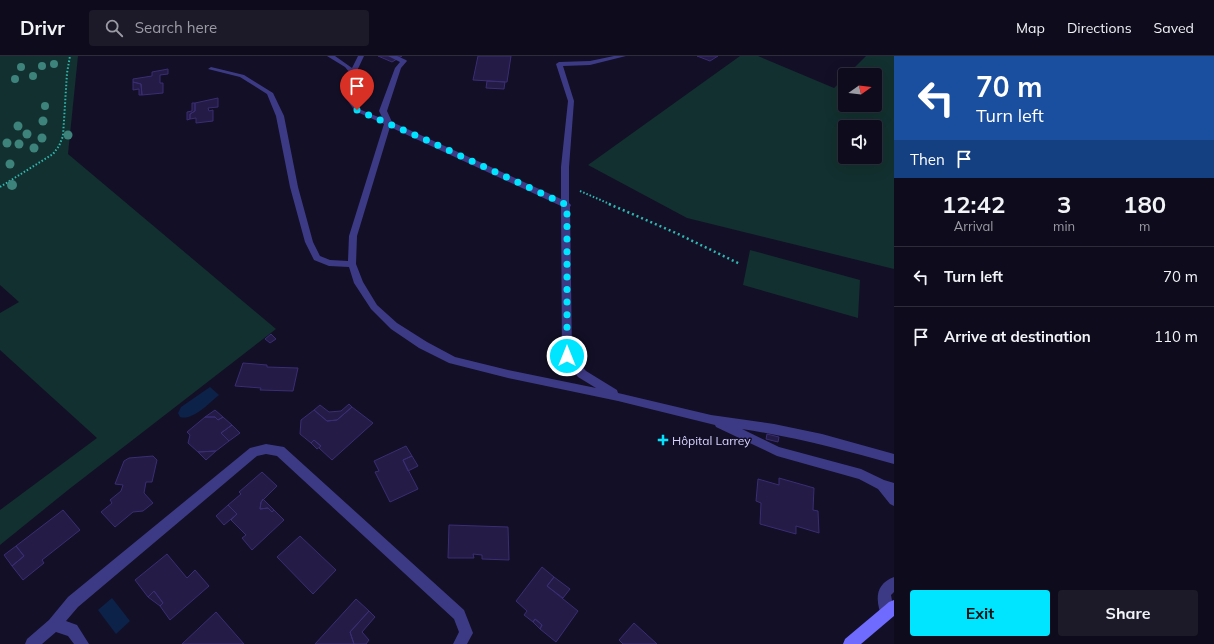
<!DOCTYPE html>
<html lang="en">
<head>
<meta charset="utf-8">
<style>
  :root { --surface:#0e0b1c; --page:#1c1929; --text:#f1f3f6; --muted:#9b9ba3; --line:#2e2b3b; --accent:#00e5ff }
  body { margin:0; font-family:Mulish,sans-serif; background:var(--page); color:var(--text); height:100vh; display:flex; flex-direction:column; font-size:15px; white-space:nowrap }
  * { box-sizing:border-box; margin:0 }
  p { font-size:13px; color:var(--muted) }
  .icon { flex:none; width:22px; height:22px; fill:none; stroke:currentColor; stroke-width:2; stroke-linecap:round; stroke-linejoin:round }
  .map { position:relative; flex:1; overflow:hidden }
  .drawer { display:flex; flex-direction:column; background:var(--surface); width:320px }
  .drawer>* { flex:none }
  .banner { background:#1a4fa0; color:#fff; overflow:hidden }
  .needle { width:26px; rotate:76deg }
  .fabs { position:absolute; left:838px; top:12px; display:grid; gap:8px }
  .fabs a { display:grid; place-items:center; width:44px; height:44px; border-radius:4px; background:var(--surface); box-shadow:0 4px 16px #0002,0 0 0 1px var(--line); font-size:20px }
  .pin { position:absolute; display:grid; place-items:center; width:34px; height:34px; color:#fff; margin:-41px -17px; border-radius:50% 50% 50% 0; rotate:-45deg; box-shadow:0 0 4px #0007 }
  .pin .icon { rotate:45deg }
  .me { position:absolute; width:44px; margin:-22px; rotate:0deg; stroke-linejoin:round; filter:drop-shadow(0 0 3px #0008) }
  .turn { display:flex; align-items:center; gap:14px; height:84px; padding:0 16px; font-size:18px }
  .turn .icon { width:52px; height:52px; stroke-width:2.5 }
  .turn b { display:block; font-size:28px; line-height:34px }
  .then { display:flex; align-items:center; height:38px; padding:0 16px; background:#0003; gap:8px; font-size:15px }
  .eta { display:flex; justify-content:space-evenly; align-items:center; height:68px; text-align:center }
  .eta b { font-size:24px; font-weight:700; line-height:28px }
  .button { display:flex; gap:8px; margin-top:auto; padding:8px 16px }
  .button a { flex:1; height:46px; border-radius:4px; background:var(--accent); color:#111; font-size:16px; font-weight:700; line-height:46px; text-align:center }
  .button a+a { background:var(--page); color:var(--text) }
  ul { padding:0; list-style:none }
  li { display:flex; align-items:center; gap:12px; height:60px; padding:0 16px; border-top:1px solid var(--line) }
  li div { flex:1 }
  li b { display:block; font-size:15px }
  li em { font-style:normal }
  header { display:flex; align-items:center; gap:24px; box-sizing:border-box; height:56px; padding:0 20px; background:var(--surface); border-bottom:1px solid var(--line) }
  header strong { font-size:19px }
  nav { display:flex; gap:22px; margin-inline-start:auto; font-size:14px }
  .search { width:280px; height:36px; background:var(--page); display:flex; align-items:center; gap:10px; box-sizing:border-box; padding:0 14px; border-radius:4px; color:var(--muted); font-size:15px }
  main { display:flex; flex:1; min-height:0 }
  .map>svg:first-child { display:block }
  .green { fill:#12302f; fill-rule:evenodd }
  .water { fill:#0c2248 }
  .building { fill:#241b47; stroke:#3b2d73 }
  .lines { fill:none; stroke-linecap:round; stroke-linejoin:round }
  .path-far1 { stroke:#2fb8b0; stroke-width:2; stroke-dasharray:1.5 2; stroke-linecap:butt }
  .path { stroke:#2fb8b0; stroke-width:2.5; stroke-dasharray:2 3; stroke-linecap:butt }
  .lane { fill:#3d3a85; fill-rule:evenodd }
  .street { fill:#3d3a85; fill-rule:evenodd }
  .secondary { fill:#6f6bff; fill-rule:evenodd }
  .tree { fill:#3d827b }
  .route { stroke:#00e5ff; stroke-width:7; stroke-dasharray:0 12.6 }
  .poi-dot { fill:#00e5ff; stroke:#130f26; stroke-width:1.5 }
  .labels { text-anchor:middle; dominant-baseline:central; stroke-width:3; stroke-linejoin:round; paint-order:stroke }
  .poi-label { font-size:12px; fill:#d9d4ff; stroke:#130f26; text-anchor:start }
</style>
</head>
<body>
<header>
<strong>Drivr</strong>
<div class="search"><svg class="icon" aria-label="search" viewBox="0 0 24 24"><circle cx="10" cy="10" r="6"/><path d="M15 15l6 6"/></svg>Search here</div>
<nav><a>Map</a><a>Directions</a><a>Saved</a></nav>
</header>
<main>
<div class="map">
<svg width="894" height="588" viewBox="0 0 894 588">
  <rect width="100%" height="100%" fill="#130f26"/>
  <path class="green" d="M0,0h78l-10,98 208,175 -208,161 -68,55v-35l97,-72 -97,-88v-37l19,-11 -19,-17z
    M740,0h18l76,32 11,-11v28h30v-30h-28l19,-19h28v213l-207,-51 -99,-53zM845,71h30v30h-30z
    M750,194l110,30 -2,38 -115,-33z"/>
  <path class="water" d="M210,331l9,8c-10,8 -26,26 -39,22l-2,-4 3,-6z
    M112,542l18,23 -14,13 -18,-24z"/>
  <path class="building" d="M378,0h24l-10,6z
    M478,0h33l-4,26 -34,-2z
    M697,0h21l-8,5z
    M168,13v5l-8,1v8h3v10l-21,2 -1,-11 -8,-2v-3l19,-3v-4z
    M487,25l18,1 -1,7 -18,-1z
    M133,26l8,2 1,11h-3v-6l-6,1z
    M218,42v9l-10,1 1,3 4,-1v11l-17,2v-5l-6,1v-5l5,-3v-8z
    M192,47h3v8l-5,3v5l-3,1v-8l5,-1z
    M271,278l5,5 -6,4 -5,-4z
    M243,307l24,2v2l31,1 -5,23 -33,-1 1,-2 -26,-2z
    M349,348l3,3 -15,13 -10,1 -13,-11 6,-5 9,7 12,-1z
    M352,351l21,16 -41,37 -13,-12 2,-2 -4,-3 -3,-3 -3,3 -11,-9 1,-14 13,-10 13,11 10,-1z
    M215,354l8,7 -5,3 -3,-3h-10z
    M205,361h10l3,3 5,-3 9,8 -11,8 8,8 -13,10 -18,1 -10,-9 2,-8 -3,-3z
    M232,369l8,8 -11,8 -8,-8z
    M767,378l12,3 -1,5 -12,-3z
    M314,384l7,6 -4,3 -6,-6z
    M406,390l6,10 -9,4 15,29 -28,13 -15,-30 4,-1 -5,-10z
    M216,395l-10,9 -8,-8z
    M153,400l4,4 -5,22h-6l-2,11 9,10 -10,8 -10,1 -18,15 -14,-15 11,-9 -2,-3 11,-9 2,-6 -8,-1 9,-23 5,-3z
    M412,400l6,10 -10,5 -5,-11z
    M262,416l15,14 -16,16 -1,7 8,-1 4,4 2,-2 10,10 -32,30 -10,-12 4,-3 -15,-15 6,-6 -9,-9 13,-11 -2,-2z
    M779,422l35,10 -1,22 5,1 1,22 -23,-7v8l-36,-10 1,-21 -5,-2 2,-22 21,6z
    M263,443l11,11 -2,2 -4,-4 -8,1 1,-7z
    M228,449l9,9 -13,11 -8,-9z
    M63,454l17,20 -38,30 2,3 -21,17 -11,-14 12,-10 -8,-10z
    M449,469l59,2 1,33 -27,-1v-4l-9,-1 1,4h-26z
    M300,480l36,34 -23,24 -36,-37z
    M16,490l8,10 -12,10 -8,-11z
    M167,498l20,24 8,-8 14,16 -39,34 -10,-14 3,-3 -9,-12 -6,6 -13,-17z
    M542,511l12,10 -7,9 31,25 -22,31 -16,-13 2,-4 -3,-3 -4,-3 -2,3 -9,-7 3,-4 -11,-10z
    M554,521l16,12 -7,9 -16,-12z
    M154,535l9,12 -3,3 -12,-9z
    M356,543l13,12 -19,21 4,12h-39z
    M369,555l6,6 -13,15 7,8 -3,4h-12l-4,-12z
    M216,556l28,32h-62z
    M535,563l7,6 -2,4 -7,-7z
    M634,567l23,21h-34l-4,-4z"/>
  <g class="lines">
    <path class="path-far1" d="M0,131l53,-33 6,-8 4,-10 4,-63 3,-17
      M580,135l32,14"/>
    <path class="path" d="M609,148l67,29 64,31"/>
    <path class="lane" d="M327,0h8l17,12 6,-12h6l-8,17 -5,24 8,12 24,10 -4,-8 16,-43 5,-6 -12,-6h9l9,4 1,1 -6,7 -14,43 5,11 169,77v-32l7,-66 -12,-37 3,-2 31,-1 24,-5h12l-36,9 -27,1 11,35 -5,66v36l2,2 -1,2 2,148 14,16 31,19 1,3 93,22 63,9 48,10 72,20v10c-50,-14 -100,-27 -152,-35l37,18 82,22 23,11 10,3v23l-4,-2 -12,-15 -19,-10 -82,-23 -61,-29 -1,-2 -97,-24 -110,-23 -59,-15 -30,-15 -28,-19 -20,-20 -17,-26 -5,-16 -20,-1 -15,-6 -9,-18 -15,-55 -14,-71 -9,-22 -27,-17 -32,-8 3,-2 33,8 29,18 11,23 14,71 15,55 7,14 10,4 18,1 1,-25 35,-112 -29,-13 -10,-14 5,-24 -5,-6zM390,71l171,79 1,150 16,21 18,11 -88,-18 -53,-13 -28,-15 -30,-19 -20,-18 -14,-23 -7,-18 1,-28z
      M894,521v15l-3,3 3,17 -2,5 -5,2 -5,-2c-7,-17 -7,-33 12,-40z"/>
    <path class="street" d="M266,388l18,3 180,163 9,23 -6,11h-14l6,-12 -5,-13 -177,-163 -11,-2 -9,2 -179,151 -12,14 11,4 12,19h-15l-6,-8 -12,-4 -14,12h-17l2,-5 22,-19 19,-23 182,-149z"/>
    <path class="secondary" d="M894,544v16l-33,28h-18l2,-5 44,-37z"/>
  </g>
  <g class="tree">
    <circle cx="54" cy="8" r="4"/>
    <circle cx="42" cy="10" r="4"/>
    <circle cx="21" cy="11" r="4"/>
    <circle cx="33" cy="20" r="4"/>
    <circle cx="15" cy="23" r="4"/>
    <circle cx="45" cy="50" r="4"/>
    <circle cx="43" cy="65" r="4.5"/>
    <circle cx="18" cy="70" r="4.5"/>
    <circle cx="27" cy="78" r="4.5"/>
    <circle cx="68" cy="79" r="4.5"/>
    <circle cx="42" cy="82" r="4.5"/>
    <circle cx="7" cy="87" r="4.5"/>
    <circle cx="19" cy="88" r="4.5"/>
    <circle cx="34" cy="92" r="4.5"/>
    <circle cx="10" cy="108" r="4.5"/>
    <circle cx="12" cy="129" r="5"/>
  </g>
  <g class="lines">
    <path class="route" d="M357,54l65,28 145,67v151"/>
  </g>
  <path class="poi-dot" d="M661 378h4v4h4v4h-4v4h-4v-4h-4v-4h4z"/>
  <g class="labels">
    <g class="poi-label">
      <text x="672" y="384">Hôpital Larrey</text>
    </g>
  </g>
</svg>
<div class="fabs">
<a><svg class="needle" viewBox="-14 -14 28 28"><path d="M0-13l5 13h-10z" fill="#e53935"/><path d="M0 13l5-13h-10z" fill="#9b9ba3"/></svg></a>
<a><svg class="icon" aria-label="sound" viewBox="0 0 24 24"><path d="M4 9h4l5-4v14l-5-4H4zM17 9q2 3 0 6"/></svg></a>
</div>
<div class="pin" style="left:357px;top:54px;background:#d93025"><svg class="icon" aria-label="arrive" viewBox="0 0 24 24"><path d="M6 21V4h12l-3 4 3 4H6"/></svg></div>
<svg class="me" style="left:567px;top:300px" viewBox="-20 -20 40 40"><circle r="17" fill="#00e5ff" stroke="#fff" stroke-width="3"/><path d="M0-11L8 9 0 5-8 9z" fill="#fff"/></svg>
</div>
<section class="drawer">
<div class="banner">
<div class="turn"><svg class="icon" aria-label="left" viewBox="0 0 24 24"><path d="M17 20v-9H6M10 6l-5 5 5 5"/></svg><div><b>70 m</b>Turn left</div></div>
<div class="then">Then<svg class="icon" aria-label="arrive" viewBox="0 0 24 24"><path d="M6 21V4h12l-3 4 3 4H6"/></svg></div>
</div>
<div class="eta">
<div><b>12:42</b><p>Arrival</p></div>
<div><b>3</b><p>min</p></div>
<div><b>180</b><p>m</p></div>
</div>
<ul>
<li><svg class="icon" aria-label="left" viewBox="0 0 24 24"><path d="M17 20v-9H6M10 6l-5 5 5 5"/></svg><div><b>Turn left</b></div><em>70 m</em></li>
<li><svg class="icon" aria-label="arrive" viewBox="0 0 24 24"><path d="M6 21V4h12l-3 4 3 4H6"/></svg><div><b>Arrive at destination</b></div><em>110 m</em></li>
</ul>
<div class="button"><a>Exit</a><a>Share</a></div>
</section>
</main>
</body>
</html>
